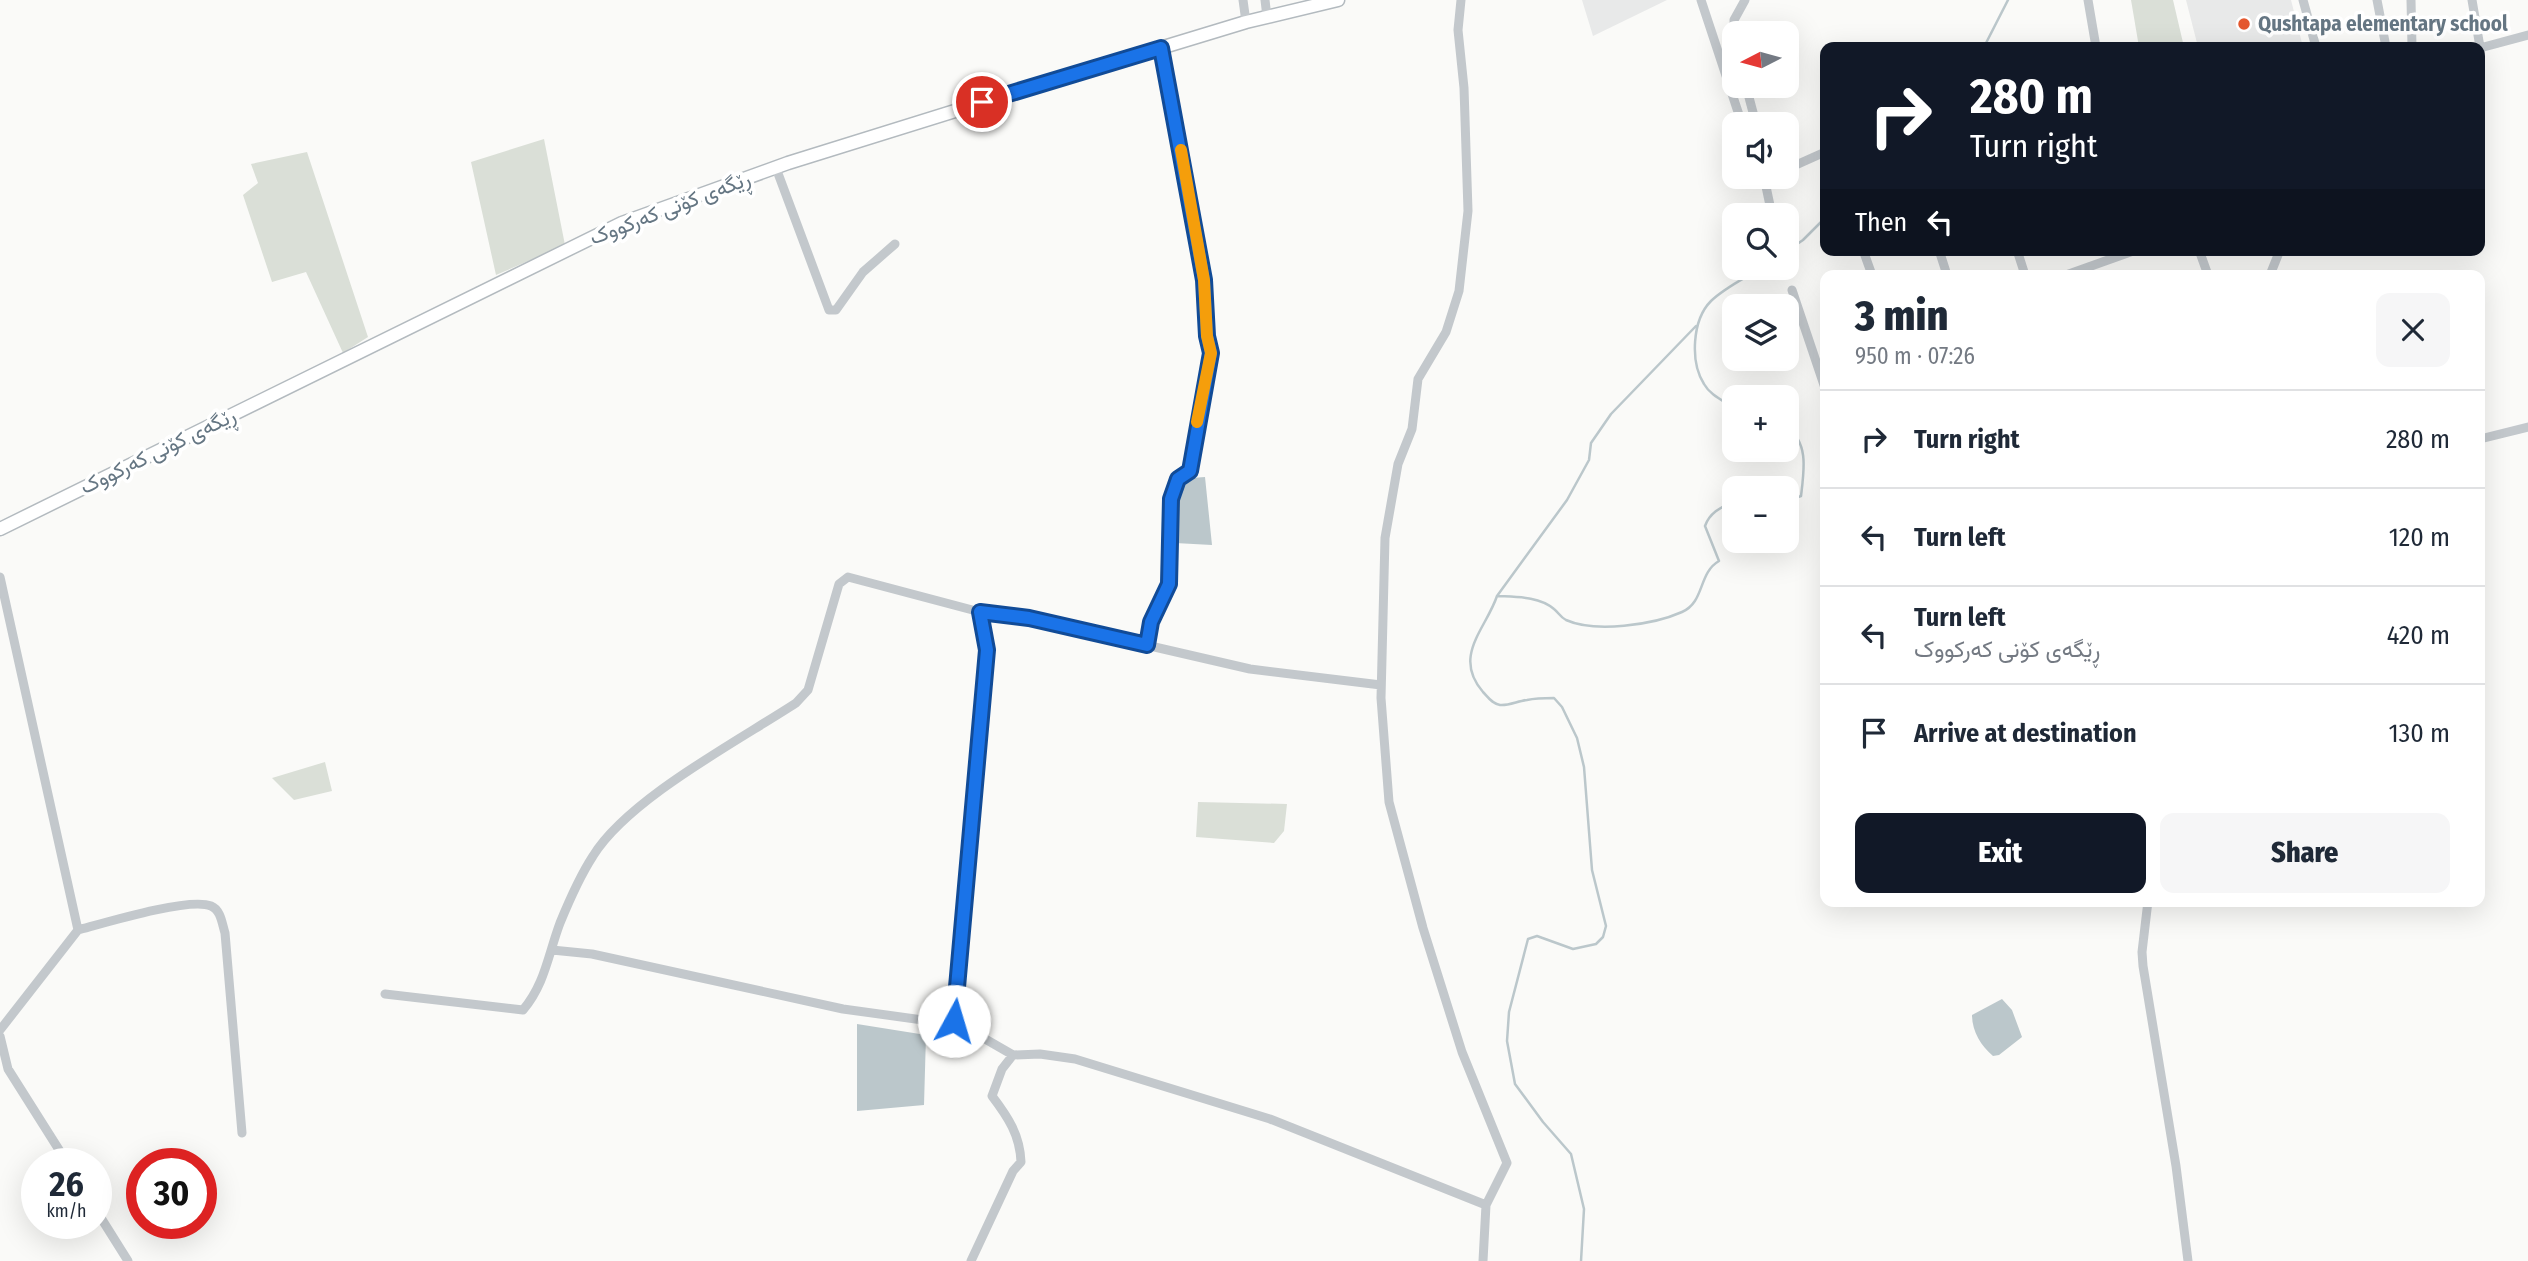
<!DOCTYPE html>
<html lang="en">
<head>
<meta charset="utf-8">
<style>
  :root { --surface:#fff; --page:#f6f6f7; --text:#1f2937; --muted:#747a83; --line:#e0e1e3; --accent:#111827 }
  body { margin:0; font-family:"Fira Sans Condensed",Vazirmatn,sans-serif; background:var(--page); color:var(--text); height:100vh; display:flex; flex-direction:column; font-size:26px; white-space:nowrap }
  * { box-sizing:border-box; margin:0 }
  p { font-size:23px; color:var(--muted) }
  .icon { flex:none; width:38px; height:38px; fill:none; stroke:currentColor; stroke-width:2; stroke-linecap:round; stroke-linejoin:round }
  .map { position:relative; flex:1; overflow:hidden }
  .details { position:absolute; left:1820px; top:270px; width:665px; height:637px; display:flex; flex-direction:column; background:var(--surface); border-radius:14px; box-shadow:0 7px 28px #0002 }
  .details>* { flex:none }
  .banner { position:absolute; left:1820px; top:42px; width:665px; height:214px; border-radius:14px; box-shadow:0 7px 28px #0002; background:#111827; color:#fff; overflow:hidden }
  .needle { width:46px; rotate:264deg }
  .fabs { position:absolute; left:1722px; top:21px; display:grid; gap:14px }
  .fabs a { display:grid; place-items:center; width:77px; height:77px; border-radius:14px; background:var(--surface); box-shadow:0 7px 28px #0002; font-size:35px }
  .speed { position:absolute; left:21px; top:1148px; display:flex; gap:14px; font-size:35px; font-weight:700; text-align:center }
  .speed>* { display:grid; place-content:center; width:91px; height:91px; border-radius:50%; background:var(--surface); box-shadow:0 7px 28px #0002; line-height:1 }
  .speed small { font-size:18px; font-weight:400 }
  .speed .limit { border:10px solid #d22; background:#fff; color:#111 }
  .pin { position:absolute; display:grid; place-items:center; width:60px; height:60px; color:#fff; margin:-30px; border:4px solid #fff; border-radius:50%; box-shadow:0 2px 7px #0007 }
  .me { position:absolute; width:77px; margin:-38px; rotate:6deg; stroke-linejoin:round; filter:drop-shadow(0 0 5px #0008) }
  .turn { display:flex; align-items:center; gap:24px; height:147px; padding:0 35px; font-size:32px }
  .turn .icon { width:91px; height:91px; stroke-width:2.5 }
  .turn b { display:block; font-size:49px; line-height:60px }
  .then { display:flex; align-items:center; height:66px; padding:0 35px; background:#0003; gap:14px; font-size:26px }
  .round { display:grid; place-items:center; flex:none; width:74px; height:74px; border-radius:14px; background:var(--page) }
  .overview { display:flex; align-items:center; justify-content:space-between; height:119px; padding:0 35px }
  h1 { font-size:42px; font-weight:800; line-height:52px }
  .button { display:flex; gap:14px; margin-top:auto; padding:14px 35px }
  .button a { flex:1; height:80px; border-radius:14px; background:var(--accent); color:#fff; font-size:28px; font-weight:800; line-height:80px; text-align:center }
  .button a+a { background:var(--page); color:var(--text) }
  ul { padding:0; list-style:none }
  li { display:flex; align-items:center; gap:21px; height:98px; padding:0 35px; border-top:2px solid var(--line) }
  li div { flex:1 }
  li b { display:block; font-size:26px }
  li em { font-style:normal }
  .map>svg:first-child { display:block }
  .built { fill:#e8e9e9 }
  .green { fill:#dadfd7 }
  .water { fill:#bbc7cb }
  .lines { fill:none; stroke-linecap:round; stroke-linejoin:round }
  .stream { stroke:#bbc7cb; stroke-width:2.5 }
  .secondary-casing { stroke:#b3babf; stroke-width:15 }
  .street { stroke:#c3c8cc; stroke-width:9 }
  .secondary { stroke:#fff; stroke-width:12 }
  .route-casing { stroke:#114b97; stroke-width:18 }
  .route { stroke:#1a73e8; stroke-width:12 }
  .slow { stroke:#f59e0b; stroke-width:12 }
  .poi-dot { fill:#e4572e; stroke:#fff; stroke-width:2.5 }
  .labels { text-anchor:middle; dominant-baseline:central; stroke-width:7; stroke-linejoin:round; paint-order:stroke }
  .poi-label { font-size:21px; font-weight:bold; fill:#657683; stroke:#fff; text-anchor:start }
  .street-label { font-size:21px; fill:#657683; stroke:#fff }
</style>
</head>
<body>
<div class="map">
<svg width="2528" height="1261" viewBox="0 0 2528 1261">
  <rect width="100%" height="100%" fill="#fafaf8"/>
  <path class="built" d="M1582,0h85l-74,36z
    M2186,0h105l12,47h-105z"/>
  <path class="green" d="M2131,0h42l11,47h-45z
    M544,139l21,106 -69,30 -25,-113z
    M307,152l61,185 -25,16 -37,-81 -34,10 -29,-87 15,-12 -7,-19z
    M325,762l7,29 -38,9 -22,-22z
    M1198,802l89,2 -3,27 -10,12 -78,-6z"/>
  <path class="water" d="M1205,477l7,68 -37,-2 3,-64z
    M2002,999l10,11 10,27 -23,18 -6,1c-12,-10 -21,-25 -21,-41z
    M857,1024l69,11 -2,70 -67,6z"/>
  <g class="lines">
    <path class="stream" d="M1984,47l24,-47
      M1787,251l16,-11 22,-22
      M1734,408c-10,-7 -24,-13 -30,-24 -14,-22 -12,-64 7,-83 13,-13 34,-23 50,-33
      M1787,428c22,14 17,43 14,68l-14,5
      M1497,596l70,-96 22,-40 2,-17 20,-29 85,-88
      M1581,1261l3,-52 -13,-55 -28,-32 -28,-38 -8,-43 2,-29 19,-73 9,-3 36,13 23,-5 7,-7 3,-11 -14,-56 -8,-103 -7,-29 -15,-31 -8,-9c-9,0 -18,0 -27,2 -9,1 -19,6 -27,5 -8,-1 -12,-8 -17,-13 -31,-36 3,-63 14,-96 18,1 42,0 57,13 5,4 6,8 12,11 29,13 87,5 116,-8 23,-10 16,-39 37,-51l-14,-35c5,-14 17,-19 29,-25"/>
    <g class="secondary-casing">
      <path id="secondary" d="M0,529l622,-306 166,-60 244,-76 214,-65 92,-22"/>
    </g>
    <path class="street" d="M1243,0l3,22
      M1265,0l2,17
      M1461,0l-3,30 6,58 4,123 -9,80 -13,41 -28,47 -6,50 -14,35 -13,74 -4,160 8,104 34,126 39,124 45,111 -21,42 -3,56
      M1701,0l41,124
      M2088,0l8,47
      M2303,0l13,47
      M2377,0l9,47
      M2411,0l1,47
      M2472,0l8,47
      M1734,33v-13l11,-20
      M2480,48l48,-13
      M1746,86l9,34 -2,4
      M776,168l53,142h7l27,-38 32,-28
      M1787,169l38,-17
      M1764,177l8,38
      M1863,250l9,25
      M1939,250l8,25
      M2017,250l8,25
      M2199,250l9,25
      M2066,275l70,-25
      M2270,275l10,-25
      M1792,290l33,98
      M2480,439l48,-12
      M0,577l78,353 -78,100
      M980,612l49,6 221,51 131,16
      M1147,645l4,-23 18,-38 2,-86 7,-19 12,-8 21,-118 -4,-17 -3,-56 -43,-232
      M2148,901l-6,51 1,14 33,200 12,95
      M78,930c26,-7 111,-33 133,-24 10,4 11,18 14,27l17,200
      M552,950l40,4 251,55 116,16
      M385,994l138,16c22,-26 25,-55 37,-87 9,-22 20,-47 33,-67 35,-57 145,-115 203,-153l12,-13 31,-106 9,-7 132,35 7,38 -33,371 59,34
      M0,1036l8,33 60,95
      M96,1210l32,51
      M971,1261l42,-90 8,-9c-1,-27 -13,-45 -29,-66l10,-27 11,-14 27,-1 35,5 195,60 216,86"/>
    <use href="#secondary" class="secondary"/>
  </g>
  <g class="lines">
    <g class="route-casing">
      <path id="route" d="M954,1021l33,-371 -7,-38 49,6 118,27 4,-23 18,-38 2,-85 7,-20 12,-8 21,-118 -4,-17 -3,-56 -43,-232 -179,54"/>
    </g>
    <use href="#route" class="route"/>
    <path class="slow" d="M1181,150l23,130 3,56 4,17 -14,69"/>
  </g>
  <circle class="poi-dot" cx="2244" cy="24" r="7"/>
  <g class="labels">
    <g class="poi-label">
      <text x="2258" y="24">Qushtapa elementary school</text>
    </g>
    <g class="street-label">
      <text transform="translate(670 208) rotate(-21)">ڕێگەی کۆنی کەرکووک</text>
      <text transform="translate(158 451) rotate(-26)">ڕێگەی کۆنی کەرکووک</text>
    </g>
  </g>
</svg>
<div class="fabs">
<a><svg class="needle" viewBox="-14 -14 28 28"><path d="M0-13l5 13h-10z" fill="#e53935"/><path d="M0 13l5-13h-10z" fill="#747a83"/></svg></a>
<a><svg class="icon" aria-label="sound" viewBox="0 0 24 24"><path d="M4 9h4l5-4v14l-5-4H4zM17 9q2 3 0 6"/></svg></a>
<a><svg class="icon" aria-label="search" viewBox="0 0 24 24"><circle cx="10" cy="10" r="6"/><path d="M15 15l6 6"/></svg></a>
<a><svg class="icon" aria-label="layers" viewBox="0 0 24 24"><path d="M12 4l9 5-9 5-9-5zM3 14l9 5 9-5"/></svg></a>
<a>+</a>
<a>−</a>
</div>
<div class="speed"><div>26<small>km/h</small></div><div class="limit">30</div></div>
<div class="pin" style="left:982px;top:102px;background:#d93025"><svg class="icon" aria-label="arrive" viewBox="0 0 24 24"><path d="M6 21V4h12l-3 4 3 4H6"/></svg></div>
<svg class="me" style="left:954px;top:1021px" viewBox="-20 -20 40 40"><circle r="19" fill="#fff"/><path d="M0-13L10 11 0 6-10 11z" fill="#1a73e8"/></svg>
<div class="banner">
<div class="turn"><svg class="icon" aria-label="right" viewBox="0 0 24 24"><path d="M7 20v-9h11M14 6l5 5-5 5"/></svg><div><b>280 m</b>Turn right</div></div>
<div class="then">Then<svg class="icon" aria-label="left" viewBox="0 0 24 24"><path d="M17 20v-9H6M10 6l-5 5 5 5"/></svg></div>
</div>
<section class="details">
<div class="overview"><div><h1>3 min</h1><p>950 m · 07:26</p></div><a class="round"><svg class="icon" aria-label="close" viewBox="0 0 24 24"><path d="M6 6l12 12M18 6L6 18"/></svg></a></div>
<ul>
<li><svg class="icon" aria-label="right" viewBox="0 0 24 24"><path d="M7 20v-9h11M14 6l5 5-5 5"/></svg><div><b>Turn right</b></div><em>280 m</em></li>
<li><svg class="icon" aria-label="left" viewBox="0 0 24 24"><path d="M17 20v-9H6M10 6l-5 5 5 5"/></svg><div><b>Turn left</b></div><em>120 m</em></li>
<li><svg class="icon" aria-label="left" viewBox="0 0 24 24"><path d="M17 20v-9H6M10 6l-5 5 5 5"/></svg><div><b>Turn left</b><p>ڕێگەی کۆنی کەرکووک</p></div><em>420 m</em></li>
<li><svg class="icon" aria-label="arrive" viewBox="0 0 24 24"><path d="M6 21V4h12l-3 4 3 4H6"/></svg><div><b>Arrive at destination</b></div><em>130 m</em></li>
</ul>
<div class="button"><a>Exit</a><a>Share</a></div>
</section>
</div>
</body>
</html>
